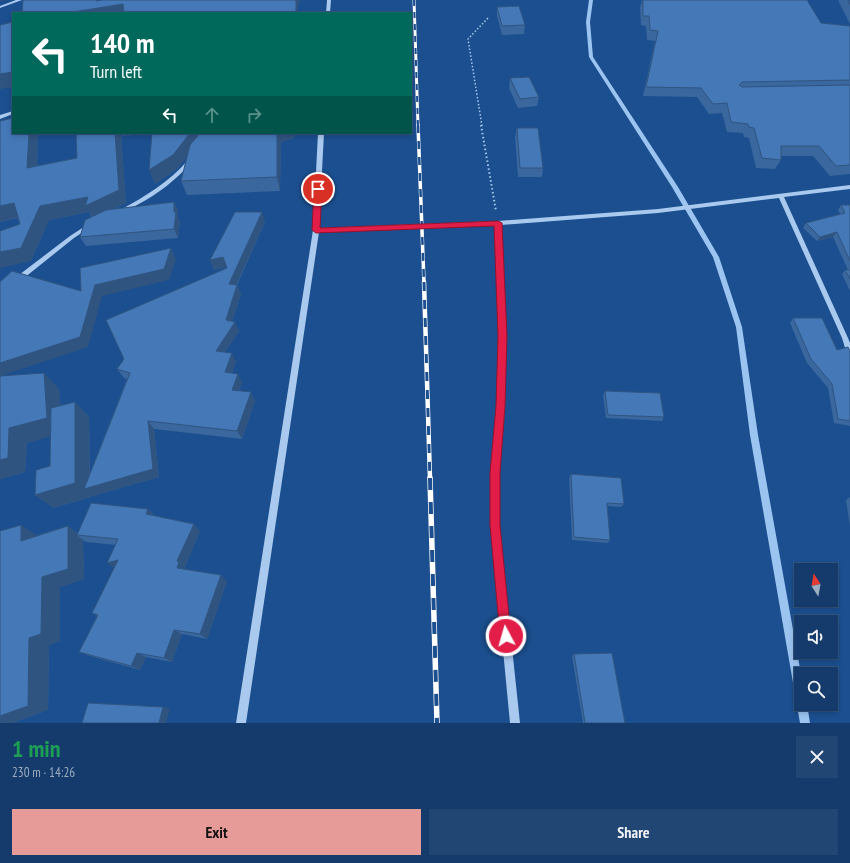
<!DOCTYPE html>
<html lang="en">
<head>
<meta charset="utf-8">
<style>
  :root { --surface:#143b6b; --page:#214673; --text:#f1f3f6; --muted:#9dadc1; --line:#33557e; --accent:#e69b98 }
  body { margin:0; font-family:"PT Sans Narrow",sans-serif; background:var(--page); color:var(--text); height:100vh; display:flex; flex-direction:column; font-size:15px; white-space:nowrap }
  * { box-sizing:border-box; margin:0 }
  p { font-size:13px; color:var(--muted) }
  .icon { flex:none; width:22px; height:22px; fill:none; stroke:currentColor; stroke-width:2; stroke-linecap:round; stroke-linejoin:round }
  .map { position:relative; height:723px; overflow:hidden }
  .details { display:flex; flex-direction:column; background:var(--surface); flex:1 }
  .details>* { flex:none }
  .banner { position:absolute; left:12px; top:12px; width:400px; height:122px; border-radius:0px; box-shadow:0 2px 6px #0003,0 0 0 1px var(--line); background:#00695c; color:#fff; overflow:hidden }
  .needle { width:26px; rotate:349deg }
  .buttons { position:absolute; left:794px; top:563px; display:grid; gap:8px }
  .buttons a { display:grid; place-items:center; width:44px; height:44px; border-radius:0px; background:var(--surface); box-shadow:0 2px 6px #0003,0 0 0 1px var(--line); font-size:20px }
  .pin { position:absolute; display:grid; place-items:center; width:34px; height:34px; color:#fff; margin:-17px; border:2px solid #fff; border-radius:50%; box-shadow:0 1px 4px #0007 }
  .me { position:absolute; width:44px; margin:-22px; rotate:354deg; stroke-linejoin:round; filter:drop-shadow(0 0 3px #0008) }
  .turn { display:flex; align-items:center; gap:14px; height:84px; padding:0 12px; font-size:18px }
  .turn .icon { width:52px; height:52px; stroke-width:2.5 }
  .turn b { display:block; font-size:28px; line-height:34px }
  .lanes { display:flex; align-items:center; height:38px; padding:0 12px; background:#0003; justify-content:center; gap:20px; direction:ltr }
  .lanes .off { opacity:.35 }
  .round { display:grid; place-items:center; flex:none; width:42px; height:42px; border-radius:0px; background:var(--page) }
  .head { display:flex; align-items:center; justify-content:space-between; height:68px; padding:0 12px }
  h1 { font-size:24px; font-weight:800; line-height:30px; color:#1e9e55 }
  .button { display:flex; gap:8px; margin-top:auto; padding:8px 12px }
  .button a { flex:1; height:46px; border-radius:0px; background:var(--accent); color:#111; font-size:16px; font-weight:800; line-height:46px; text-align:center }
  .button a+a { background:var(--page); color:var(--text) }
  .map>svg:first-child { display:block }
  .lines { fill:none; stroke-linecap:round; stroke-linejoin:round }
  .stream { fill:#9cc4f0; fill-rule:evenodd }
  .path-far1 { stroke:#a9c9ee; stroke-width:1.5; stroke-dasharray:1.5 2; stroke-linecap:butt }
  .path { stroke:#a9c9ee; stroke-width:2; stroke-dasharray:1.5 2.5; stroke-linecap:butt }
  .minor { fill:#a9c9ee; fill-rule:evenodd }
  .rail-far3-casing { stroke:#fff; stroke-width:3 }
  .rail-far2-casing { stroke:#fff; stroke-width:3.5 }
  .rail-far1-casing { stroke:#fff; stroke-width:4.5 }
  .rail-casing { stroke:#fff; stroke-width:5.5 }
  .rail-far3 { stroke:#1b4f8f; stroke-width:2; stroke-dasharray:6; stroke-linecap:butt }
  .rail-far2 { stroke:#1b4f8f; stroke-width:2.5; stroke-dasharray:8; stroke-linecap:butt }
  .rail-far1 { stroke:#1b4f8f; stroke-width:3; stroke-dasharray:9; stroke-linecap:butt }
  .rail { stroke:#1b4f8f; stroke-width:4; stroke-dasharray:12; stroke-linecap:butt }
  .wall { fill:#3a679d }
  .shaded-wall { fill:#305480 }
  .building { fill:#4478b7; stroke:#305480 }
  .route { fill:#e11d48; stroke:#92132f }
</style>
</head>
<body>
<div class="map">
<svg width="850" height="723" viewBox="0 0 850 723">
  <rect width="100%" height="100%" fill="#1b4f8f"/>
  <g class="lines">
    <path class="stream" d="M589,0h4l-3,22 3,35 85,130 41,70 23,70 16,108 43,239v30h6l3,19h-10l-50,-288 -14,-108 -23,-70 -41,-70 -83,-130 -3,-35z"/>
    <path class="path-far1" d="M482,126l-14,-87 20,-21"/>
    <path class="path" d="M481,125l15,86"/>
    <path class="minor" d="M16,0h6l-22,8v-2z
      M327,0h4l-1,13h-4z
      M13,111v3l-13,5v-4z
      M318,133h6l-5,95 179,-7 160,-12 192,-24v4l-66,8 64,141 2,5v14l-2,-1 -1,-2 -5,-16 -63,-140 -121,15 -157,12 5,111 -1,70 -6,67v52l21,198h-10l-19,-198v-52l6,-67 3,-70 -5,-111 -176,7 -73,491h-10l77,-493z
      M190,159l3,2 -1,1c-16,18 -34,32 -55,43 -5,3 -11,8 -17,7v-2c26,-14 49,-28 68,-50z
      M90,223l2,1v2l-18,12 -55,44h-4l-1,-2 1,-2 55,-42z"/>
    <g class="rail-far3-casing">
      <path id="rail-far3" d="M414,0l4,126"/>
    </g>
    <g class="rail-far2-casing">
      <path id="rail-far2" d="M418,125l6,158"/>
    </g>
    <g class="rail-far1-casing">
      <path id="rail-far1" d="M424,282l6,197"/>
    </g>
    <g class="rail-casing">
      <path id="rail" d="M430,478l7,245"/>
    </g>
    <use href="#rail-far3" class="rail-far3"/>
    <use href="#rail-far2" class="rail-far2"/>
    <use href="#rail-far1" class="rail-far1"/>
    <use href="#rail" class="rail"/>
  </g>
  <path class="wall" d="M642,0h165l14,23 29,3v148l-20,2 -17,-20h-32v4l-6,9 -19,-1 -7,-30 -5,-1 -1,-4 -16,-1 -5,-19 -13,1 -12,-17 -54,-1 12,-55 -8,-1 -1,-14 -5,-1 -1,-18z
    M838,0h12v24z
    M497,7l28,18 -1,9 -22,1 -5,-19z
    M510,78l29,19 -2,9 -19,2 -9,-20z
    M0,121l13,12h25l-1,33 40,-8 -1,-25h70l-21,3 -4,-1 5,68 -12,6 60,-7 4,9v6l2,4 -2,17 -92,8 -6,-9 11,-20 -2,-5 -40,8 -18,41 -13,-43 -18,4z
    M517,128l26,40 -1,9h-24l-3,-40z
    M152,133h142v5l-13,4 -1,49 -93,4 -6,-14 6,-25 -9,12 -23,16z
    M841,205h9v86l-8,-17 3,-4h3l-15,-33 -16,4 -14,-13 3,-5 34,-9 -2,-4z
    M265,222l-28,63 4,9 -9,27 7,10 -14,21 11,10 -4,11 10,9 -3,9 16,10 -13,38 -88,-10 5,48 -67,19 -1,-1v2l-38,11 -3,-42v-30l-23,7 -2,29 -25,7v-103l59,13 1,16 15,-3 14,15 1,56 37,-94 -3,-1 -7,-9 110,-101 -1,-1 -12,3 -4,-10z
    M793,318l44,32 13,1v75l-16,-3 -6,-35 -21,-25 -17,-40z
    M605,391l59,26 -2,4 -56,-3 -3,-23z
    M571,474l53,30 -3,3 -14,-1 3,34 -2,3 -36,-3 -3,-62z
    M850,497v30l-4,-27z
    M148,509l7,7 45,15 -15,36 1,1v1l41,12 -20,58 -25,-5 -10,28 -26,-5 -6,13 -50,-14 -11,-4 18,-36 -5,-3 22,-45 2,-23 -30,-3 -3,-2 1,39 -24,8v54l-11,4 -1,65 -36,13h-12l37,-188 31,-9 9,7z
    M574,654l51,69h-42l-11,-67z"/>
  <path class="shaded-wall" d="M0,0h8l-8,1z
    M97,0h9l17,4 3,9h-59z
    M296,0h4l-2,8v5h-2z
    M13,72v15l-13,2v-15z
    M29,133h9l-2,49 -9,-14z
    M115,133h5l1,2 5,68 -33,16 -4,-7 -40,8 -18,41 -31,7v-16l40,-46z
    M124,133h22l-21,3z
    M190,133h15l-27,35 -23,16 -6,-14z
    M277,133h17v5l-13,4 -1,49 -3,-14z
    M174,202l4,9v6l2,4 -2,17 -4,-9z
    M14,203l9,13 -23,6v-16z
    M262,212l3,10 -33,72 -3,-10z
    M837,232l-4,5 -16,4 3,-4z
    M171,248l5,11 -7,21 -67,16 -14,51 -88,29v-13l95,-78z
    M223,257l4,10 -13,3 -4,-10z
    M237,285l4,9 -11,35 -4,-9z
    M235,322l4,9 -19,29 -4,-9z
    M232,353l4,9 -7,19 -4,-9z
    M44,373l15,16 3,44 -35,10 -2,29 -25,7v-19l9,-32z
    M238,374l4,8 -6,17 -4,-9z
    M251,392l4,9 -13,38 -5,-8z
    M75,402l14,15 1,70 58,-66 6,8 5,48 -67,19 -1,-1v2l-38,11 -18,-13 40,-12z
    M148,509l7,7 -9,-2z
    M194,524l6,7 -15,36 1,1 -2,6 -7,-6v-7z
    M21,525l18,12 -18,4z
    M68,526l12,9h-3l6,5 1,39 -24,8v54l-11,4 -1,65 -36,13h-12v-7l29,-78 13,-61z
    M118,560l-2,9 -9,-6z
    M221,575l6,6 -20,58 -7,-5z
    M174,630l8,4 -10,28 -8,-4z
    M137,653l9,4 -6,13 -9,-4z
    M163,707l7,2 -4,14h-7z"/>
  <path class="building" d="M23,0h74l-1,1 7,-1h193v13h-172l-1,-9 -56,9h-45z
    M643,0h164l14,23 29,3v54l-108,2 -3,3 3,2 108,-2v80l-14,1 -17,-20h-38v14l-19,-2 -8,-30 -5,-1 -1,-3 -17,-2 -4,-19 -14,1 -12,-16 -55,-1 12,-56 -8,-1 -1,-14h-6z
    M848,0h2v5z
    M519,6l6,19 -23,1 -5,-19z
    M13,22v50l-13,2v-49z
    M529,77l10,20 -19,2 -10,-21z
    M13,118v15h16l-2,35 50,-10 -1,-25h39l4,57 -34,16 3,-9 -48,9 -19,42 -21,4v-21l20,-7 -6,-21 -14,3v-85z
    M517,128h21l5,40h-23z
    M152,133h38l-17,22 -24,15z
    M200,133h77v44l-96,4 9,-36z
    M174,202v10h2l-2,17 -94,8 5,-17 21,-10z
    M841,205h9v56l-13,-29 -17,5 -14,-14 39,-10z
    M235,212h27l-33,72 8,1 -11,35 9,2 -19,29 16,2 -7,19 13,2 -6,16 19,2 -14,39 -89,-10 5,48 -69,20 46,-116 -13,-4 7,-10 -18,-39 121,-52 -4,-11 -13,3z
    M171,248l-7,21 -69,16 -15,52 -80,26v-81l12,-11 69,20 -1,-23z
    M845,270h5v9z
    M793,318h29l15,32 11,-3 2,4v70l-12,-2 -6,-35 -21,-25z
    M44,373l3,45 -38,10 -1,30 -8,2v-84z
    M605,391l55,2 4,24 -56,-2z
    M75,402v81l-40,12 1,-25 14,-4 1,-58z
    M571,474l50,4 3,26 -17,-1 3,37 -36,-3z
    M91,503l57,6 -2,5 48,10 -17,37 2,1 -2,6 44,7 -21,59 -26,-4 -10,28 -27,-5 -6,13 -52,-14 19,-37 -6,-2 26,-53 -11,3 11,-24 -41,-4z
    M21,525v16l47,-15v43l-26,8 -1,57 -12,4 -1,68 -28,10v-185z
    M612,653l13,70h-40l-11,-69z
    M88,703l75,4 -4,16h-77z"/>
  <path class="route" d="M318,186l4,3 -2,39 178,-7 4,2 5,113 -2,70 -5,67v52l11,111 -1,4 -4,2 -5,-2 -1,-4 -10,-111v-52l6,-67 2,-70 -4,-110 -178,7 -4,-3 2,-41z"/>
</svg>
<div class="buttons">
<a><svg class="needle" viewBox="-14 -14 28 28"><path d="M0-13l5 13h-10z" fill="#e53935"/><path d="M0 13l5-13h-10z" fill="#9dadc1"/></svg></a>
<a><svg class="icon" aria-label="sound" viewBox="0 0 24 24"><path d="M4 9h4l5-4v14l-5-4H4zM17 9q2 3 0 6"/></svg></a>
<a><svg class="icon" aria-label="search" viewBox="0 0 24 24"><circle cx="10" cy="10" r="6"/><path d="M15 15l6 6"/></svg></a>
</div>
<div class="pin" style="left:318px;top:189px;background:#d93025"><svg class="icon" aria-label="arrive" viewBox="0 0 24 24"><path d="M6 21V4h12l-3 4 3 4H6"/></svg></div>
<svg class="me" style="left:506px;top:636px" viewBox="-20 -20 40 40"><circle r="17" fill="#e11d48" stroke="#fff" stroke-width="3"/><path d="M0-11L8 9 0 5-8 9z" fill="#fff"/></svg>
<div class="banner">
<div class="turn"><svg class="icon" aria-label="left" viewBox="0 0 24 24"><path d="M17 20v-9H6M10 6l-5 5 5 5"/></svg><div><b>140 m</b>Turn left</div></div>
<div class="lanes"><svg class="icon" aria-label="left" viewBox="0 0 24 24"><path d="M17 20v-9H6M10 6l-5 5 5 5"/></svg><svg class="icon off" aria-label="ahead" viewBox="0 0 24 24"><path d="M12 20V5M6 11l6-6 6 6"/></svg><svg class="icon off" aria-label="right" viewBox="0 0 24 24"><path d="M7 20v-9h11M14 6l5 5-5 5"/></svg></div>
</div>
</div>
<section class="details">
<div class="head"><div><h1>1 min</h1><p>230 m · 14:26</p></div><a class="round"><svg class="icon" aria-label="close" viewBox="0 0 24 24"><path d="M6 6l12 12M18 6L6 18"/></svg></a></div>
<div class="button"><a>Exit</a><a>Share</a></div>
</section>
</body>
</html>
